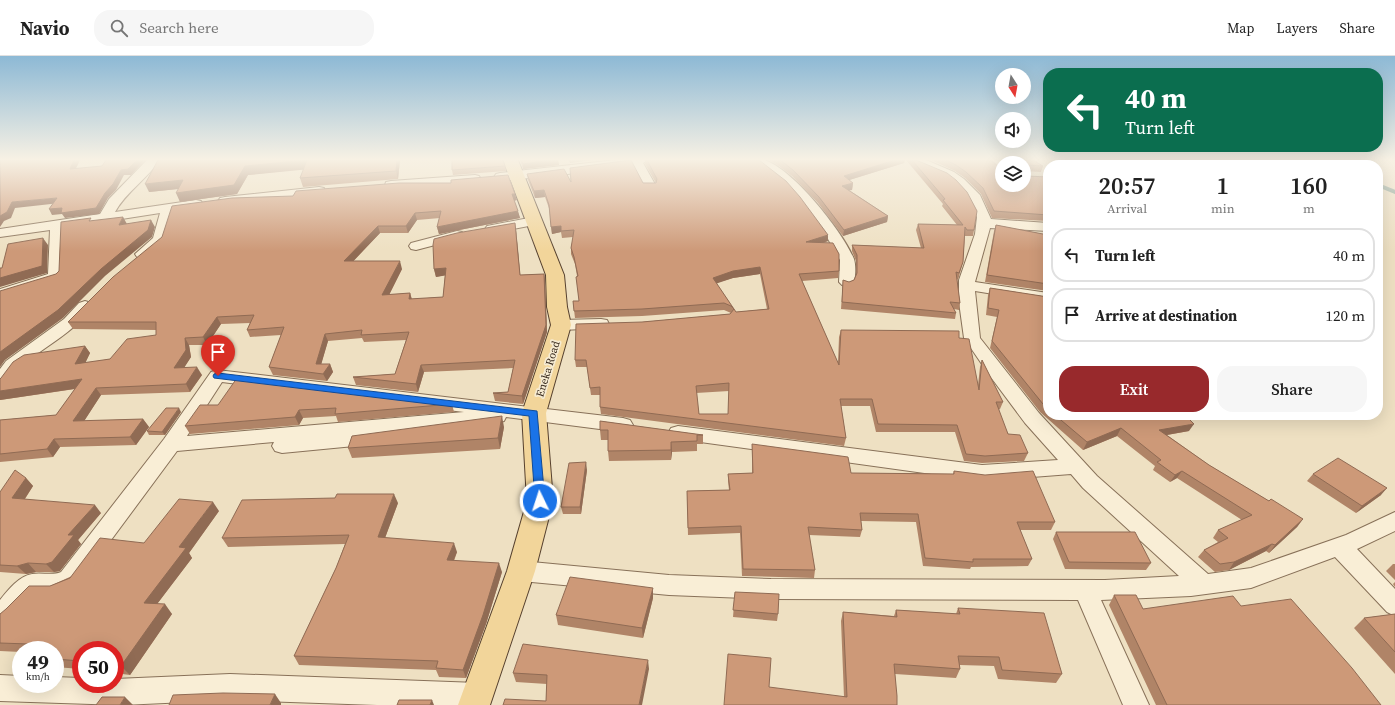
<!DOCTYPE html>
<html lang="en">
<head>
<meta charset="utf-8">
<style>
  :root { --surface:#fff; --page:#f6f6f6; --text:#222; --muted:#767676; --line:#e0e0e0; --accent:#98292c }
  body { margin:0; font-family:"Source Serif 4",serif; background:var(--page); color:var(--text); height:100vh; display:flex; flex-direction:column; font-size:15px; white-space:nowrap }
  * { box-sizing:border-box; margin:0 }
  p { font-size:13px; color:var(--muted) }
  .icon { flex:none; width:22px; height:22px; fill:none; stroke:currentColor; stroke-width:2; stroke-linecap:round; stroke-linejoin:round }
  .map { position:relative; flex:1; overflow:hidden }
  .details { position:absolute; left:1043px; top:104px; width:340px; height:260px; display:flex; flex-direction:column; background:var(--surface); border-radius:16px; box-shadow:0 4px 16px #0002 }
  .details>* { flex:none }
  .banner { position:absolute; left:1043px; top:12px; width:340px; height:84px; border-radius:16px; box-shadow:0 4px 16px #0002; background:#0b6e4f; color:#fff; overflow:hidden }
  .needle { width:26px; rotate:169deg }
  .tools { position:absolute; left:995px; top:12px; display:grid; gap:8px }
  .tools a { display:grid; place-items:center; width:36px; height:36px; border-radius:50%; background:var(--surface); box-shadow:0 4px 16px #0002; font-size:20px }
  .speed { position:absolute; left:12px; top:585px; display:flex; gap:8px; font-size:20px; font-weight:700; text-align:center }
  .speed>* { display:grid; place-content:center; width:52px; height:52px; border-radius:50%; background:var(--surface); box-shadow:0 4px 16px #0002; line-height:1 }
  .speed small { font-size:10px; font-weight:400 }
  .speed .limit { border:6px solid #d22; background:#fff; color:#111 }
  .pin { position:absolute; display:grid; place-items:center; width:34px; height:34px; color:#fff; margin:-41px -17px; border-radius:50% 50% 50% 0; rotate:-45deg; box-shadow:0 0 4px #0007 }
  .pin .icon { rotate:45deg }
  .me { position:absolute; width:44px; margin:-22px; rotate:356deg; stroke-linejoin:round; filter:drop-shadow(0 0 3px #0008) }
  .turn { display:flex; align-items:center; gap:14px; height:84px; padding:0 16px; font-size:18px }
  .turn .icon { width:52px; height:52px; stroke-width:2.5 }
  .turn b { display:block; font-size:28px; line-height:34px }
  .eta { display:flex; justify-content:space-evenly; align-items:center; height:68px; text-align:center }
  .eta b { font-size:24px; font-weight:600; line-height:28px }
  .action { display:flex; gap:8px; margin-top:auto; padding:8px 16px }
  .action a { flex:1; height:46px; border-radius:16px; background:var(--accent); color:#fff; font-size:16px; font-weight:600; line-height:46px; text-align:center }
  .action a+a { background:var(--page); color:var(--text) }
  ul { padding:0; list-style:none }
  li { display:flex; align-items:center; gap:12px; height:54px; margin:0 8px 6px; padding:0 8px; border:2px solid var(--line); border-radius:16px }
  li div { flex:1 }
  li b { display:block; font-size:15px }
  li em { font-style:normal }
  header { display:flex; align-items:center; gap:24px; box-sizing:border-box; height:56px; padding:0 20px; background:var(--surface); border-bottom:1px solid var(--line) }
  header strong { font-size:19px }
  nav { display:flex; gap:22px; margin-inline-start:auto; font-size:14px }
  .search { width:280px; height:36px; background:var(--page); display:flex; align-items:center; gap:10px; box-sizing:border-box; padding:0 14px; border-radius:16px; color:var(--muted); font-size:15px }
  .map>svg:first-child { display:block }
  .lines { fill:none; stroke-linecap:round; stroke-linejoin:round }
  .stream { stroke:#6b8f86; stroke-width:4 }
  .minor-casing { stroke:#887159; stroke-width:2 }
  .major-casing { stroke:#56402e; stroke-width:2 }
  .minor { fill:#f9eed6; fill-rule:evenodd }
  .major { fill:#f2d59a; fill-rule:evenodd }
  .wall { fill:#b08467; fill-rule:evenodd }
  .shaded-wall { fill:#906b54 }
  .building { fill:#cd9978; stroke:#906b54; fill-rule:evenodd }
  .route { fill:#1a73e8; stroke:#114b97 }
  .labels { text-anchor:middle; dominant-baseline:central; stroke-width:3.5; stroke-linejoin:round; paint-order:stroke }
  .street-label { font-size:11px; fill:#382a1e; stroke:#f6ebd2 }
</style>
</head>
<body>
<header>
<strong>Navio</strong>
<div class="search"><svg class="icon" aria-label="search" viewBox="0 0 24 24"><circle cx="10" cy="10" r="6"/><path d="M15 15l6 6"/></svg>Search here</div>
<nav><a>Map</a><a>Layers</a><a>Share</a></nav>
</header>
<div class="map">
<svg width="1395" height="649" viewBox="0 0 1395 649">
  <rect width="100%" height="100%" fill="#eee0c2"/>
  <g class="lines">
    <path class="stream" d="M1324,104l10,5
      M1378,129l17,7"/>
    <g class="minor-casing">
      <path id="minor" d="M147,104h13c-13,19 -34,32 -45,52l81,-12 5,1 2,3 -2,3 -27,4c-2,9 -3,19 -7,28 -3,9 -21,20 -30,18l-2,-3 18,-16 7,-25 -96,15 -1,49 -3,3 -60,19v-10l48,-15 2,-44 -50,7v-8l100,-15 9,-15z
        M616,104h32l-5,3 13,23 -1,3h-10l-13,-24 -27,5 -105,11 -4,-1 -2,-3 2,-3 4,-1z
        M752,104c5,0 11,-1 15,1 29,12 75,70 87,98 2,6 2,21 -2,26l-5,2 -5,-2 -3,-3 1,-22 -12,-21 -27,-37 -14,-16z
        M909,104h17l28,12 10,7 16,16 11,24 57,4v8l-58,-3 -15,54 73,11v10l-73,-12 5,47 59,75 58,63 111,98 43,-6 95,-33 49,-23v19l-38,18 38,40v27l-8,-4 -52,-55 -84,31 -60,8 -90,4 48,105h-26l-45,-105 -307,-1 -102,-4 -148,-14 -8,-3 -4,-7 4,-7 8,-3 148,14 102,4 334,1 74,-4 -96,-88 -12,-14 -89,7 -311,-43 -3,-5 3,-5 7,-2 304,39 76,-5 -33,-37 -35,-47 -26,-38 -5,-36v-22l16,-46 2,-17 -10,-20 -11,-12 -10,-7 -35,-15z
        M984,104h14l4,3v10l-4,-1z
        M475,119l4,1 2,3 -2,3 -88,7 -5,-1 -1,-3 1,-3 5,-1z
        M319,131l5,1 1,3 -1,3 -99,11 -5,-1 -2,-3 2,-3 5,-1z
        M534,161l5,1 2,3 -2,3 -47,9 -5,-1 -2,-3 2,-3 5,-1z
        M457,175l5,1 2,3 -2,3 -46,12 -5,-1 -2,-3 2,-3z
        M85,245l6,2 2,3c-19,27 -50,41 -74,62 -7,7 -9,16 -19,19v-18l6,-8 58,-42 15,-16z
        M601,263l6,1 2,4 -2,4 -46,2 -6,-1 -2,-4 2,-4 6,-1z
        M217,314l406,48 7,2 3,5 -3,5 -7,2 -117,-15 -2,4 -7,2 -113,9 1,5 -3,5 -7,2 -93,9 -7,-2 -3,-5 2,-4 -97,9 -100,135 -18,8h-22c-13,11 -22,28 -37,34v-28c8,-10 19,-24 32,-26 10,-2 20,2 29,-2l103,-133 47,-67zM222,326l242,30 -277,24z
        M230,618l248,9 9,4 4,9 -4,9h-110l-147,-5 -108,5 -122,-4v-26l21,1v8h34v-7l26,1v6h34v-5z"/>
    </g>
    <g class="major-casing">
      <path id="major" d="M503,104h15l46,115 3,32 4,18 -25,88 7,88 -18,70 -45,134h-32l49,-134 20,-70 -5,-88 29,-88 -4,-18 -1,-32z"/>
    </g>
    <use href="#minor" class="minor"/>
    <use href="#major" class="major"/>
  </g>
  <path class="wall" d="M158,104h242l-2,19 -95,8 -3,-9 4,-9 -56,6 -11,19 -57,8 -2,-13 -29,3z
    M520,104h38l1,5 -36,4z
    M645,104h2l181,81 -5,2 16,28 -1,7 -36,3 36,82 1,-26 2,-7 118,8 19,47 2,-18 2,-7 21,42 -3,7 -2,1 10,24 20,19 -4,8 -42,2 -18,-2 -9,-29h-79l-6,-26h-29l5,32 -2,8 -243,-32 -1,-7v-12h-9l-4,-28h-11l-1,-7 67,-38 88,-8 1,-1 -7,-3 -82,6 -67,2 -2,-17h6l-2,-25 -2,-12 -4,-10v-6l2,-11 -11,1 -1,-6 -9,2 -2,-23 -5,-14 -10,1 -7,-18 -1,-6 44,8 85,1 -11,-19zM760,218l7,35 -31,3 -20,-29 17,-5zM729,335l-1,23h-29l-3,-21z
    M769,104h136l-1,3 -55,17 4,3 -1,7h-3l39,26 -1,6 -44,14 -25,-33 -26,-27 -13,-10z
    M906,104h10l58,70 -1,6h-8v-1l-2,27 -5,18 -1,-1 3,24 -1,7 -5,-1 2,4 -1,6 -114,-10 2,-29 6,2 5,-2 2,-5v-14l-4,-10v-6l69,3 -5,-18 2,-6 39,1 -15,-19 1,-2z
    M931,104h60l11,25 22,-22h-20l-3,-3h32l10,6 -2,6 -17,-1v3l2,2 22,1v44l-56,-3 -11,-24 -16,-16 -10,-7z
    M505,110l1,5 -53,4 -1,-5z
    M517,144l-3,1 6,17 -81,16 -2,-7 3,-9 -23,2 -9,13h-28l-27,28 49,8 -13,26 21,-2 2,6 31,-2 2,-22 -9,2 -2,-8 82,-39 4,45 24,-1 1,7 2,51 -24,72 -28,-3 -2,-8 15,-1 5,-24 -89,4 -6,20 -62,-7 -3,-8 42,-3 11,-34 -42,2 -2,-4 -34,3 -7,23h9l3,8 -6,9 -54,-6 -4,-8 12,-32 -31,2 -3,-7 3,-7 -29,1 -14,21h-18l2,12 -7,10 18,8 -12,17 -89,3 -17,26 59,-2 6,8 -13,18 -76,2 -7,10 -53,5v-42l56,-5 19,-26 -75,11v-21l85,-33 5,7 -5,10 25,-4 46,-24v-5l-83,-1 -5,-7 94,-85z
    M996,169l52,10v56l-63,-9 9,-51z
    M990,232l58,9v118h144l-3,4v12l-22,4 42,30 60,36 34,18 -6,8 -28,26 -3,-2 -37,19 -14,2 -17,-15 6,-7 14,-8 -5,-4 5,-8 24,-10 -65,-42 -7,4 -17,-12 2,-4 -38,-30 -34,14 -43,-38 -50,-64 7,-31 -11,-2 2,-20z
    M452,348l2,8 -116,10 -2,-6 -33,2 -4,7 -109,9 -5,-8 33,-21z
    M181,356l-16,23h-16l-2,-4z
    M600,365l103,14v9h-6v7l-25,1 -1,8 -62,1 -1,-10v-11h-7l-1,-10z
    M504,371l-4,22 -148,9 -4,-10z
    M752,388l99,29 102,1 1,-3 101,51 -4,8h-31l12,29 -4,7 -57,1 -1,2 -47,-3 -7,-44 -55,-1 1,9 -2,7 -51,-2 6,35 -1,8 -72,-2 -2,-43 -52,2 -1,-44 42,-1 -1,-9v-7l24,-1z
    M587,414l-6,44h-18l-2,-7z
    M1313,418l68,21 -25,18 -49,-32z
    M26,422l7,8 -8,13 76,14 -23,27 3,4 -21,27 -6,1h-18l-10,2 -26,-2v-80z
    M398,447l-13,35 72,14 -3,9 48,11 -16,52 -20,54 -27,-1 -3,-7 -137,-5 -5,-9 42,-88 9,-24 -117,3 -6,-9z
    M219,455l-30,42 3,5 -35,46 15,10 -42,61 -15,-2v-23h-34v19l-26,-2v-17h-34v2l-21,-1v-37l50,-28 94,-43z
    M1056,476l95,31 -5,7 -81,-1 -12,-30z
    M1393,508h2v16l-9,-9z
    M1395,526v5l-2,-3z
    M735,536l43,22 -1,7 -44,-4z
    M1114,539l29,14 98,-3 140,99h-225l-47,-100z
    M653,542l-10,40 -85,-13 -2,-10z
    M958,552l104,66 -6,9 -58,-4 -4,-13 -34,-1v4l-4,9 -61,-4 2,31 -53,-8 -3,-76 2,-9 51,4 2,-6 60,4z
    M1395,558v60l-41,-46 10,-10z
    M649,613l-103,32 1,-17 -31,-2 -3,-9z"/>
  <path class="shaded-wall" d="M74,104h6l-7,15 -3,-6z
    M137,104h8l-14,15h-7l-8,15 -8,8 -9,16 -34,4 -3,-4 -10,1 -3,-6 56,-16 16,-23z
    M307,104l3,9 -62,6 -11,19 -57,8 -4,-9 69,-27z
    M397,104h3l-2,19 -2,-8z
    M550,104h8l1,5 -36,4v-5z
    M569,104h24l-23,3z
    M895,104h10l-1,3 -61,19 1,-6z
    M183,124l4,8 -38,4 -4,-8z
    M853,127l-1,7 -10,2v-6z
    M544,134l1,7 -10,1 -1,-7z
    M512,138h3l2,6 -4,1z
    M57,142l3,5 -45,5 -4,10 -7,3 -4,6v-11l12,-14z
    M518,155l2,7 -81,16 -2,-7z
    M415,157l2,7 -9,13 -2,-7z
    M888,160l-1,6 -44,14 1,-6z
    M123,161l4,7 -8,1z
    M151,164l4,7 -3,10 -47,39 -42,42 -58,42 -5,7v-15z
    M515,167l1,7 5,53 -1,-8z
    M378,170l2,7 -34,36 -2,-8z
    M561,170v6l-9,2 -1,-7z
    M828,179v6l-23,7 1,-6z
    M43,182l5,7 -1,28 -47,14v-9z
    M400,205l2,8 -17,34 -3,-8z
    M760,211v7l-27,4 -21,7 1,-7 20,-7z
    M446,212l2,7 -12,2 -2,-8z
    M544,218l1,7 2,51 -24,72 -1,-8z
    M410,237l2,8 -3,-2z
    M217,261l4,7 -14,21 -4,-8z
    M325,278l3,7 -9,31 -3,-8z
    M185,282l4,7 2,12 -12,19 -5,-8z
    M85,290l5,7 -9,19 -6,-8z
    M330,308l3,8 -6,9 -4,-7z
    M421,309l3,7 -6,20 -2,-8z
    M197,311l5,8 -12,17 -4,-8z
    M82,323l5,8 -87,13v-9z
    M96,332l5,7 -22,34 -6,-8z
    M179,352l2,4 -16,23 -3,-3z
    M299,354l4,8 -4,7 -4,-8z
    M502,360l2,11 -4,22 -2,-11z
    M143,363l6,8 -13,18 -6,-8z
    M1194,368l-5,7 -34,6 4,-7z
    M1121,372l-4,8 -34,14 4,-8z
    M54,383l6,8 -7,10 -6,-8z
    M671,386l1,10 -1,8z
    M586,406l1,8 -6,44 -1,-7z
    M1182,415l-5,7 -7,4 5,-7z
    M26,422l7,8 -13,20 -8,-8z
    M1387,432l-6,7 -25,18 6,-7z
    M394,438l4,9 -16,43 -4,-9z
    M213,446l6,9 -30,42 3,5 -41,54 -7,-9 35,-56z
    M95,449l6,8 -23,27 3,4 -21,27 -6,1 -8,-8 22,-29z
    M1303,463l-6,8 -28,26 6,-8z
    M454,487l3,9 -7,17 -3,-9z
    M1272,488l-6,7 -37,19 5,-8z
    M28,507l8,9 -10,2 -9,-8z
    M499,507l3,9 -16,52 -20,54 -3,-8z
    M653,532v10l-10,40 -1,-10z
    M165,548l7,10 -42,61 -9,-9z
    M648,604l1,9 -7,36h-3z
    M275,638l6,9v2h-11z
    M125,641l8,8h-13z
    M432,644l2,5h-4z"/>
  <path class="building" d="M0,104h74l-4,9 32,-3 4,-6h31l-9,9 -7,1 -8,14 -8,9 -9,15 -35,5 1,-5 -13,1 8,-11 -45,4 -5,10 -7,4z
    M158,104h149l-62,6 -11,19 -58,8 7,-13 -38,4z
    M307,104h90l-1,11 -96,7z
    M452,104h51l2,6 -53,4z
    M521,104h29l-27,4z
    M631,104l12,23h13l1,-4 -10,-19h112l27,21 14,16 28,38 -22,7 27,1 6,11v17l-40,3 40,91 2,-35 118,1v7l10,1 10,51 3,-30 21,42h-7l12,32 12,1 8,18 -43,3 -19,-2 -9,-29 -79,-1 -6,-25h-32l6,39 -246,-31v-20l-10,1 -4,-28h-11l1,-36 66,-2 88,-8 4,-5 -3,-3 -7,-3 -82,6 -68,2 -1,-10h6l-3,-24 2,-1 -4,-19 -3,-9 3,-18 -13,1v-5l-10,1 -2,-22 -5,-15 -10,1 -7,-17 37,-5 7,13 -1,-14zM760,211l9,42 -33,3 -23,-34 20,-7zM729,327l-1,31h-29l-3,-28z
    M780,104h115l-51,16 9,7 -11,3 46,30 -44,14 -25,-33 -26,-27z
    M912,104h4l31,13 9,7 11,12 10,19 -3,19h-7l-2,-3 -2,35 -4,11 -3,-1 4,31 -10,-1 6,11 -114,-11 1,-22 6,2 5,-2 3,-7v-18l-5,-10 72,3 -6,-24 45,1 -20,-25 2,-1z
    M946,104h45l8,7 3,1v17h22v-22h-19v-3h28l10,6 -18,-1 -1,9 2,2 22,1v38l-54,-4 -11,-23 -17,-16 -10,-7z
    M508,119l7,19h-3l6,17 -81,16 4,-16 -26,2 -9,13h-28l-34,35h56l-18,34 28,-2 -1,6 34,-2 3,-29 -12,1 -1,-24 1,-6 23,-6 58,-10 5,52 24,-1 2,51 -24,71 -29,-3 15,-1 7,-32 -94,5 -5,19 -63,-7 42,-3 14,-42 -48,3 1,-5 -37,4 -9,30h14l-7,10 -54,-7 15,-40 -37,3 7,-15 -37,2 -14,20 -18,1 1,12 -12,18 23,-1 -11,17 -90,4 -23,33 70,-2 -13,18 -76,2 -7,10 -47,5v-34l56,-5 26,-36 -82,12v-12l1,-1 12,-16 11,-7 61,-9 -10,18 35,-5 17,-20 29,-4v-13h-88l45,-45 49,-40 10,-31 60,-8 61,-2 3,-5 103,-8h52v-3z
    M123,161l-4,8 32,-5 -3,10 -47,39 -43,41 -58,42v-61l56,-17 3,-3 2,-49 30,-4 -2,3z
    M996,169l52,10v49l-61,-9z
    M43,182l-1,28 -42,12v-10h2l6,-24z
    M990,232l58,9v112l-5,-5 -51,-63 7,-31 -11,-2z
    M237,322l215,26 -117,10 1,-6 -37,2 -4,7 -110,9 15,-21h18z
    M166,352h13l-17,24 -15,-1z
    M1055,359h133h-3l9,9 -35,6 50,35 60,36 2,-2 32,20 -28,26 -3,-1 -38,18 -14,2 -16,-14 24,-12 -10,-8 34,-15 -70,-44 -7,4 -18,-13 4,-2 -40,-32 -34,14z
    M502,360l-4,22 -150,10 4,-12z
    M600,365l103,14h-6v6l-26,1v8l-63,1v-21h-8z
    M752,388l96,13 3,16 103,1v-3l31,4 48,-4 22,51h-38l15,37h-59v3l-48,-4 -7,-44 -58,-1 2,17 -54,-3 7,43 -72,-1 -2,-43 -53,2 -1,-37 43,-1 -2,-16 25,-1z
    M1338,402l49,30 -25,18 -49,-32z
    M586,406l-6,45h-19l8,-44z
    M15,414l11,8 -14,20 83,7 -27,30h6l-22,27 -6,2 -18,-1 -11,3 -17,-1v-73z
    M337,438h57l-16,43 76,6 -7,17 52,3 -16,52 -20,55 -27,-2 2,-7 -144,-5 42,-88 13,-33 -127,3 20,-38 93,-2z
    M179,443l34,3 -34,45 7,1 -42,55 21,1 -44,62 -6,-1v-15h-34v11l-26,-2v-9h-31l5,-6 -29,-1v-29l6,-5 23,-23h21l20,-8 30,-40 44,5z
    M1056,476h79l16,31 -82,-1z
    M570,521l83,11 -11,40 -86,-13z
    M735,536l44,2 -1,20 -45,-4z
    M1114,539h22l7,14 90,-13 8,10 50,-7 61,69 29,37h-214z
    M958,552l86,5 18,61 -60,-4 -3,-13 -41,-1 2,13 -66,-5 3,32v9h-173l4,-51 43,4 -2,29 78,10 -4,-85 54,5 -1,-7 64,4z
    M1395,558v38l-31,-34z
    M523,588l125,16 -9,45h-136l2,-6 41,2 1,-26 -34,-2z
    M223,637l52,1 -5,11h-101l4,-10z
    M102,641h23l-5,8h-24z
    M399,644h33l-2,5h-33z"/>
  <linearGradient id="sky" x2="0" y2="1"><stop stop-color="#8db9d5"/><stop offset="0.53" stop-color="#f7f1e4"/><stop offset="1" stop-color="#f7f1e4" stop-opacity="0"/></linearGradient>
  <rect width="1395" height="195" fill="url(#sky)"/>
  <path class="route" d="M218,317l319,38 8,90 -1,3 -4,1 -4,-1 -1,-3 -6,-85 -315,-38 -1,-2 1,-2z"/>
  <g class="labels">
    <g class="street-label">
      <text transform="translate(548 313) rotate(-73)">Eneka Road</text>
    </g>
  </g>
</svg>
<div class="tools">
<a><svg class="needle" viewBox="-14 -14 28 28"><path d="M0-13l5 13h-10z" fill="#e53935"/><path d="M0 13l5-13h-10z" fill="#767676"/></svg></a>
<a><svg class="icon" aria-label="sound" viewBox="0 0 24 24"><path d="M4 9h4l5-4v14l-5-4H4zM17 9q2 3 0 6"/></svg></a>
<a><svg class="icon" aria-label="layers" viewBox="0 0 24 24"><path d="M12 4l9 5-9 5-9-5zM3 14l9 5 9-5"/></svg></a>
</div>
<div class="speed"><div>49<small>km/h</small></div><div class="limit">50</div></div>
<div class="pin" style="left:218px;top:320px;background:#d93025"><svg class="icon" aria-label="arrive" viewBox="0 0 24 24"><path d="M6 21V4h12l-3 4 3 4H6"/></svg></div>
<svg class="me" style="left:540px;top:445px" viewBox="-20 -20 40 40"><circle r="17" fill="#1a73e8" stroke="#fff" stroke-width="3"/><path d="M0-11L8 9 0 5-8 9z" fill="#fff"/></svg>
<div class="banner">
<div class="turn"><svg class="icon" aria-label="left" viewBox="0 0 24 24"><path d="M17 20v-9H6M10 6l-5 5 5 5"/></svg><div><b>40 m</b>Turn left</div></div>
</div>
<section class="details">
<div class="eta">
<div><b>20:57</b><p>Arrival</p></div>
<div><b>1</b><p>min</p></div>
<div><b>160</b><p>m</p></div>
</div>
<ul>
<li><svg class="icon" aria-label="left" viewBox="0 0 24 24"><path d="M17 20v-9H6M10 6l-5 5 5 5"/></svg><div><b>Turn left</b></div><em>40 m</em></li>
<li><svg class="icon" aria-label="arrive" viewBox="0 0 24 24"><path d="M6 21V4h12l-3 4 3 4H6"/></svg><div><b>Arrive at destination</b></div><em>120 m</em></li>
</ul>
<div class="action"><a>Exit</a><a>Share</a></div>
</section>
</div>
</body>
</html>
